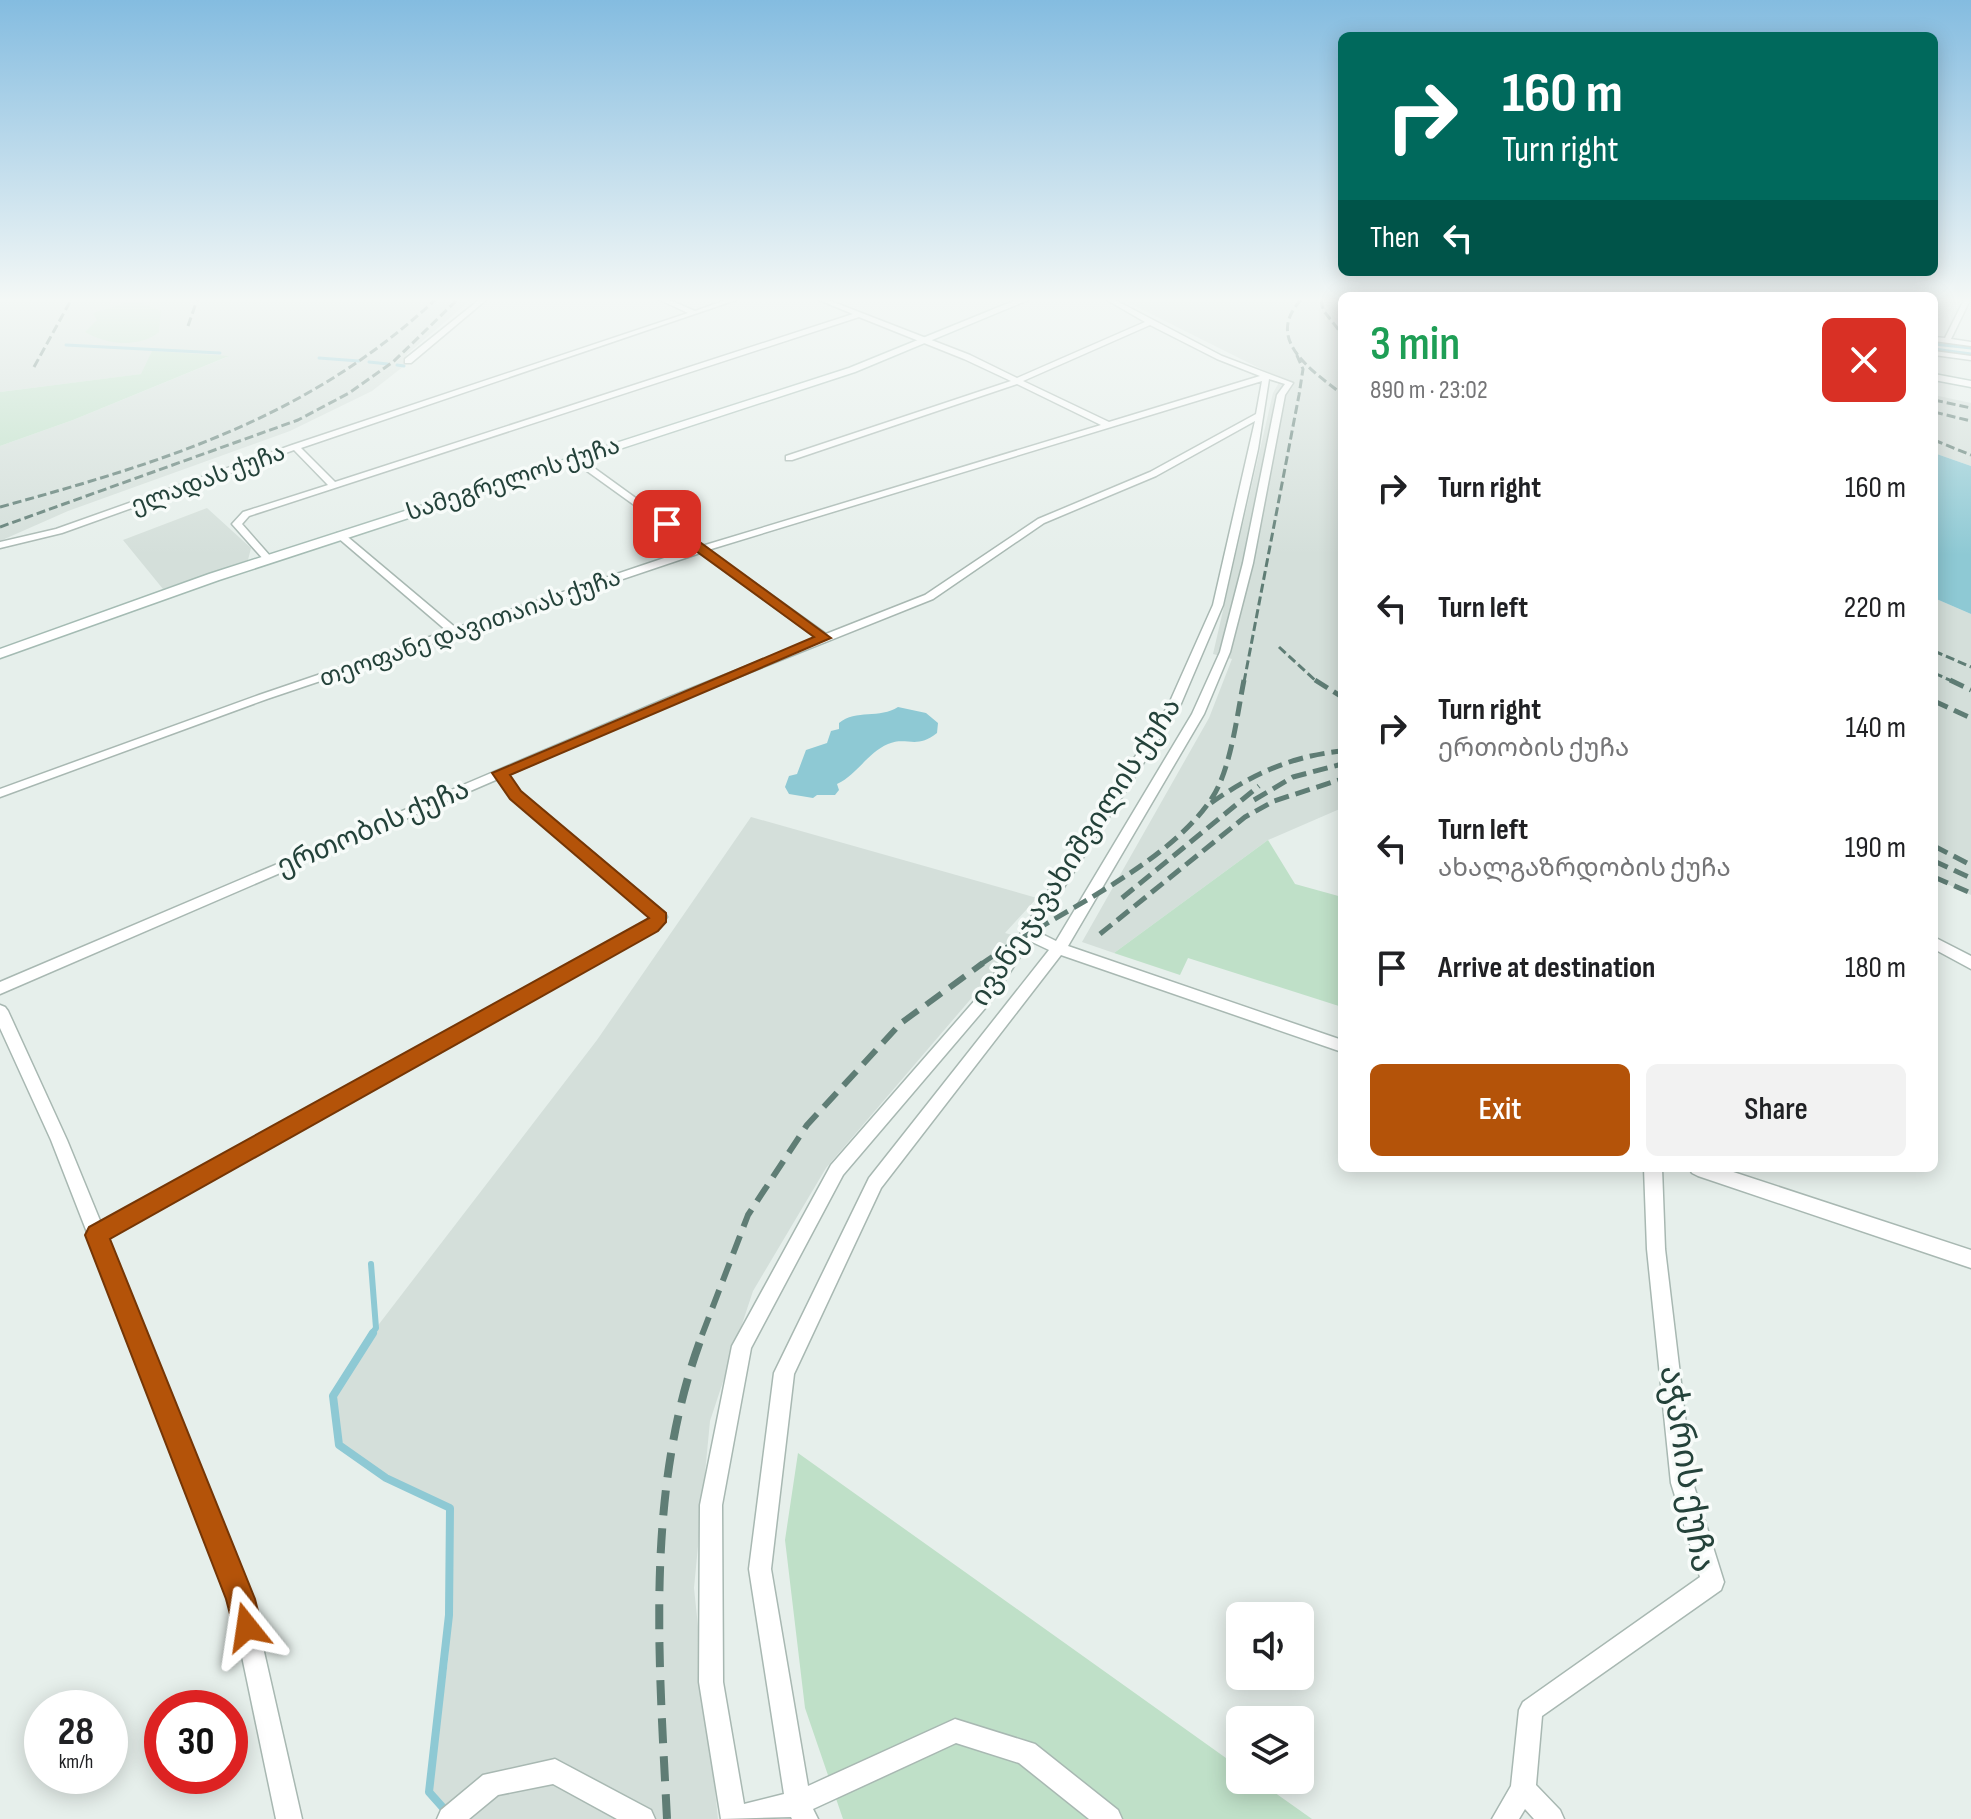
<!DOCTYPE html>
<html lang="en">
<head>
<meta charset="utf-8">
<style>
  :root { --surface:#fff; --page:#f2f2f2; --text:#202124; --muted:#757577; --accent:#b45309 }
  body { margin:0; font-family:"Sofia Sans Condensed","Noto Sans Georgian",sans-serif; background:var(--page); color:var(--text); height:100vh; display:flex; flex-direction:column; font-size:30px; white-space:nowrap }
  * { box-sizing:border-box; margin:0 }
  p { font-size:26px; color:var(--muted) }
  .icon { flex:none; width:44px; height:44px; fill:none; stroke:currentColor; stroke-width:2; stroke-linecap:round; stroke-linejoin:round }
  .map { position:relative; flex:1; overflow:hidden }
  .side { position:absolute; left:1338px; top:292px; width:600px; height:880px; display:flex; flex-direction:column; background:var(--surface); border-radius:12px; box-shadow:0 4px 20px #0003 }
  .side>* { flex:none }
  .top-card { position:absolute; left:1338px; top:32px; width:600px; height:244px; border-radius:12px; box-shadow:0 4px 20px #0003; background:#00695c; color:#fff; overflow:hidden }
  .fabs { position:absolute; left:1226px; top:1602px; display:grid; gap:16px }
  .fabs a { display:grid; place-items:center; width:88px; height:88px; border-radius:12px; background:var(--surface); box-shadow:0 4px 20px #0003; font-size:40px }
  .speed { position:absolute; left:24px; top:1690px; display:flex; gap:16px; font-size:40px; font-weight:700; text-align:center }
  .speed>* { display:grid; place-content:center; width:104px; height:104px; border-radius:50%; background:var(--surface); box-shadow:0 4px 20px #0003; line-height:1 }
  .speed small { font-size:20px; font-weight:400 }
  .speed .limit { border:12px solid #d22; background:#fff; color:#111 }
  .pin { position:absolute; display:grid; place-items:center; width:68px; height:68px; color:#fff; margin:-34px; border-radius:16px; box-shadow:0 4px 12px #0006 }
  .me { position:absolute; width:88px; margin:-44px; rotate:345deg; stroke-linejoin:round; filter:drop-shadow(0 0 6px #0008) }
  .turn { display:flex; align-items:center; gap:28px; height:168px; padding:0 32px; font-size:36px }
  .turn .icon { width:104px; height:104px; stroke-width:2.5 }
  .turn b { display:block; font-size:56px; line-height:68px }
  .then { display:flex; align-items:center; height:76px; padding:0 32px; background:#0003; gap:16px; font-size:30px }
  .round { display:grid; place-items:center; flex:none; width:84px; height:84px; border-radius:12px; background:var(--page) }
  .overview { display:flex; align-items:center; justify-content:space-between; height:136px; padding:0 32px }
  h1 { font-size:48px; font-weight:600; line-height:60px; color:#1e9e55 }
  .primary-button { display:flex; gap:16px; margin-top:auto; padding:16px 32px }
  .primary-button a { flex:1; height:92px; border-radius:12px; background:var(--accent); color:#fff; font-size:32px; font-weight:600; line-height:92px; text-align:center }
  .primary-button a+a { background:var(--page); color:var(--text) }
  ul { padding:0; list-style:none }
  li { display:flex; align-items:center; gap:24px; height:120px; padding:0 32px }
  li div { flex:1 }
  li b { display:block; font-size:30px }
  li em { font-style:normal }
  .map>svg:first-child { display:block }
  .built { fill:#d4dfda }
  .green { fill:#bfe0c8 }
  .water { fill:#8ec9d4 }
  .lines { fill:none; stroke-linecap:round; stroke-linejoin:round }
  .stream-far2 { stroke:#8ec9d4; stroke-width:3 }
  .stream-far1 { stroke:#8ec9d4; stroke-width:6 }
  .stream { stroke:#8ec9d4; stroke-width:8 }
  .street-casing { stroke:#a8b8b2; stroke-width:3 }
  .secondary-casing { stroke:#a4bbb3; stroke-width:3 }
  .street { fill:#fff; fill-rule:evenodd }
  .secondary { fill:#fff; fill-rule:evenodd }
  .rail-far3 { stroke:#5f7d75; stroke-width:3; stroke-dasharray:9 4; stroke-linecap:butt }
  .rail-far2 { stroke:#5f7d75; stroke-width:5; stroke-dasharray:15 7; stroke-linecap:butt }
  .rail-far1 { stroke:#5f7d75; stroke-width:6; stroke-dasharray:19 10; stroke-linecap:butt }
  .rail { stroke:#5f7d75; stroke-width:8; stroke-dasharray:25 13; stroke-linecap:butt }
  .route { fill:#b45309; stroke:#753606; stroke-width:2 }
  .labels { text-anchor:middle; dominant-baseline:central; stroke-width:7; stroke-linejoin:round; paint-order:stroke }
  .far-street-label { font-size:24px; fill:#24423a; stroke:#f7fbf9 }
  .street-label { font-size:28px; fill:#24423a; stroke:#f7fbf9 }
  .near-street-label { font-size:34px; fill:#24423a; stroke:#f7fbf9 }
</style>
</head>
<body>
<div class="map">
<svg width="1971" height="1819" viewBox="0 0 1971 1819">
  <rect width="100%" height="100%" fill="#e6efeb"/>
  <path class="built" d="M0,300h471l-64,54 -3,12 -32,25 -82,40 -222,80 -68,30v-95l73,-26 154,-63 -75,-5 -10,22 -142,18z
    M1123,300h219v508l-74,32 -154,113 -32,-11 127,-224 23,-59 -19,-5 60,-261 8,-14z
    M1934,395l37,8v63l-37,-13z
    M207,508l44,40 -3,12 -85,29 -40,-49z
    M1934,598l37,16v281l-37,-17z
    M751,817l286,81 -32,35 18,5 -197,230 -73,123 -43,130 -16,167 24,231h-265l-24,-27 19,-131 5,-92 -3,-61 -64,-30 -47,-33 -6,-49 43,-68 221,-288z"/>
  <path class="green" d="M129,302h11l21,9 -2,21c-21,17 -54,12 -74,0l12,-12 -4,-7z
    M152,351l77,5 -156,64 -73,26v-54l141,-18z
    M1268,840l27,44 47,13v110l-154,-49 -8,17 -66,-22z
    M798,1453l442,315v12h17l55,39h-469l-38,-111 -20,-168z"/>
  <path class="water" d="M1934,453l37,13v148l-37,-16z
    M898,707l28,6 12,10 -1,10c-21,17 -30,3 -49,11 -21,9 -31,31 -51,40l2,6 -4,5h-18l-4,3 -24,-4 -4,-7 4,-11 8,-2 9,-24 21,-7 4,-12 8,-2v-6c17,-14 41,-4 59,-16z"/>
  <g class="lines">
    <path class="stream-far2" d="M1934,344l37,4
      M66,345l154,8
      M1934,349l37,5
      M319,358l40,3
      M369,362l19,2
      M397,365l7,1"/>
    <path class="stream-far1" d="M371,1264l5,64 -5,7"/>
    <path class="stream" d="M373,1333l-40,63 6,49 47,33 64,30 -1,107 -20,177 24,27"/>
    <g class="street-casing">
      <path id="street" d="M479,300h7l-75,63h-6v-4z
        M660,300h9l26,11 31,-11h10l-435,148 34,34 518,-168 -34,-14h9l142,55 47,23 128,-56 -38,-22h8l107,56 71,27 -8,12 -32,168 -23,89 -26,62 -136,232 274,94v12l-281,-97 -180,233 -87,186 -23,195 37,217 147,-67 80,25 83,66 4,9h-33l-70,-56 -63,-20 -143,66 5,10h-26l-1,-2 -70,2 -22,-137 1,-177 32,-159 99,-181 152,-174 185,-285 45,-101 42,-184 -99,55 -112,47 -111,76 -255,102 -170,74 12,17 145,121 2,4 -10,13 -550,309 145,360 50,220h-26l-46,-220 -179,-459 -51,-112v-23l5,2 3,4 59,129 34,83 546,-301 4,-5 -139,-119 -14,-19 -498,215v-12l670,-285 147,-59 -117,-85 -433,146 -267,98v-8l259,-94 188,-64 -110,-94v-4h6l113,95 238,-80 -121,-87v-4h6l123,89 399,-121 -84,-41 -225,76h-6v-4l225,-75 -47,-22 -105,-42 -610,199 -7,8 29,33v4h-6l-33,-37 11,-12 85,-27 -34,-35 -232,83 -62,15v-6l56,-13 236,-84 396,-132zM1150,325l67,34 43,17 -151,46 -86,-41zM1269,379l16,5 -8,11 -34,168 -23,89 -28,62 -136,227 -20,-10 144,-225 43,-101 35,-156zM1262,381l-6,33 -106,58 -112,47 -113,76 -99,39 -118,-84zM1030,941l19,9 -180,228 -95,195 -25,196 35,225 -40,10 -21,-122 -1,-177 29,-157 92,-173 150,-176z
        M1964,300h6l-19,39 20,3v4l-37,-5v-4l11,1z
        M1934,351l37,5v4l-37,-5z
        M1934,937l37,19v13l-37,-20z
        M1644,1168h18l3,81 28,234 31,99 -3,8 -179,126 -6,69 24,25 4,9h-30l-9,-10 -6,10h-27l19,-33 8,-76 4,-8 177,-125 -29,-94 -24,-234z
        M1689,1168h32l250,82v18l-273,-92 -6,-3z
        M555,1759l96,51 4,9h-38l-64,-35 -55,11 -29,24h-32l4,-9 42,-35z"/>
    </g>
    <g class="secondary-casing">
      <path id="secondary" d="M1016,300h12l-173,72 -636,208 -219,78v-9l209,-75 640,-206z
        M1934,374l37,7v6l-37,-7z"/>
    </g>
    <use href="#street" class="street"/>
    <use href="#secondary" class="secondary"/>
    <path class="rail-far3" d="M1301,300c-37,39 10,70 41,94
      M1321,300l2,10 19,24
      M188,326l9,-26
      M34,367l37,-67
      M1934,400l37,8
      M1934,412l37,9
      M1934,440l37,15
      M0,507c164,-45 308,-89 435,-207
      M0,527l298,-107 51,-27 44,-31 64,-62
      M1279,647l38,35
      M1934,651l37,16
      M1934,673l20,9
      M1244,682l55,-287 4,-26 -8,-18"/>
    <path class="rail-far2" d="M1315,680l27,17
      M1950,680l21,10
      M1934,701l37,17
      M1254,800l39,-23 49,-13
      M1211,803c41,-29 81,-47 131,-52
      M1934,846l37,19
      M1934,861l37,17
      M1934,877l37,16
      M1122,898l137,-112
      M1100,934l145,-117 29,-16 68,-22
      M980,965c70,-50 185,-96 232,-167 19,-29 25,-83 32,-118"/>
    <path class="rail-far1" d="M702,1335l46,-120 59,-90 94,-102 82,-60"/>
    <path class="rail" d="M667,1819c-8,-162 -23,-331 36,-486"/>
  </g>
  <linearGradient id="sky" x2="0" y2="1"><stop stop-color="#84bce0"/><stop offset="0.54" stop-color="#f4f8f6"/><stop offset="1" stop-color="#f4f8f6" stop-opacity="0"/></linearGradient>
  <rect width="1971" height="555" fill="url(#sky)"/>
  <path class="route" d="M663,521h8l160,117 -321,137 11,16 145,122v9l-8,9 -548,308 145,360 7,28 -5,10 -10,4 -11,-4 -10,-38 -141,-364 4,-8 560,-309 -139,-119 -18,-26 322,-136 -151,-110z"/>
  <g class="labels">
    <g class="far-street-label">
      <text transform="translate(208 479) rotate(-20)">ელადას ქუჩა</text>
      <text transform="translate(513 479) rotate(-18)">სამეგრელოს ქუჩა</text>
      <text transform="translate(470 628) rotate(-19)">თეოფანე დავითაიას ქუჩა</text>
    </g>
    <g class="street-label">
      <text transform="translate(373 828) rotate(-23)">ერთობის ქუჩა</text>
      <text transform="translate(1076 852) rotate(-57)">ივანე ჯავახიშვილის ქუჩა</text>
    </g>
    <g class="near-street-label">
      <text transform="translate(1687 1469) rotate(81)">აჭარის ქუჩა</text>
    </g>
  </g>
</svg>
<div class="fabs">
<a><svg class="icon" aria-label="sound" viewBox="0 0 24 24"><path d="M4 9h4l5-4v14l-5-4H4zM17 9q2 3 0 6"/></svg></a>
<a><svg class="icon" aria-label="layers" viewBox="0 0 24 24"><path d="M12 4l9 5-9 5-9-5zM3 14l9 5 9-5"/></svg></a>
</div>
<div class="speed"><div>28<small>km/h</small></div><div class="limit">30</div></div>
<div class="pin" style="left:667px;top:524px;background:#d93025"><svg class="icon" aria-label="arrive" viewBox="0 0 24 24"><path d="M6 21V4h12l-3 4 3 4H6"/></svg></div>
<svg class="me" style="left:247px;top:1627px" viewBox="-20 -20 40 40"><path d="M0-17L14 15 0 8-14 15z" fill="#b45309" stroke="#fff" stroke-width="4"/></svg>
<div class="top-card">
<div class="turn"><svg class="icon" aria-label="right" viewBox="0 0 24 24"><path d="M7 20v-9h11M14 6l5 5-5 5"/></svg><div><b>160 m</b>Turn right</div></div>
<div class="then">Then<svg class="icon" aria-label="left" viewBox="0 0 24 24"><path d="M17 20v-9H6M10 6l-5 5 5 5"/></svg></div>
</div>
<section class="side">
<div class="overview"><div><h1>3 min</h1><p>890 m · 23:02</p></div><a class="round" style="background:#d93025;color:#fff"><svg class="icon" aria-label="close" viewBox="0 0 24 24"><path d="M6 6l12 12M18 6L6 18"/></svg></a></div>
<ul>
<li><svg class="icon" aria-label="right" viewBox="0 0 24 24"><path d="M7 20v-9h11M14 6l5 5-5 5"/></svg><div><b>Turn right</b></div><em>160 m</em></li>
<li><svg class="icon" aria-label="left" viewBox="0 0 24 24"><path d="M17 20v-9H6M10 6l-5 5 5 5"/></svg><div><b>Turn left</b></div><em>220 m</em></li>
<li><svg class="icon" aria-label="right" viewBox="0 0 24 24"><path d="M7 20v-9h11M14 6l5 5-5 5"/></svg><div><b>Turn right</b><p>ერთობის ქუჩა</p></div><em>140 m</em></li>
<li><svg class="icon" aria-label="left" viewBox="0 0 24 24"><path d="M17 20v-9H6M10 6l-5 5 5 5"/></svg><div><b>Turn left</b><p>ახალგაზრდობის ქუჩა</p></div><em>190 m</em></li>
<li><svg class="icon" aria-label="arrive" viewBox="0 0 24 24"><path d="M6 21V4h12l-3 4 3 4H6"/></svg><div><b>Arrive at destination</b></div><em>180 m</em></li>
</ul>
<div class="primary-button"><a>Exit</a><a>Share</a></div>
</section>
</div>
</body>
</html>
